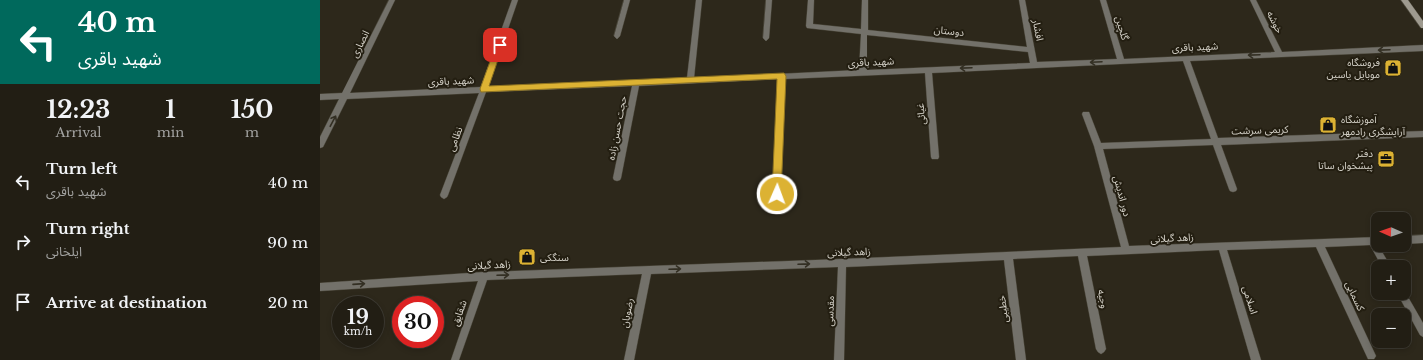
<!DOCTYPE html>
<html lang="en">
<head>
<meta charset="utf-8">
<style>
  :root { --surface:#221e14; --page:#2a271d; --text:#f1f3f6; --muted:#a2a2a0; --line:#3f3c34 }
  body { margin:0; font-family:"Libre Baskerville","Noto Sans Arabic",serif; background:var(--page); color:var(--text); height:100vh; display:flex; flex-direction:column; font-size:15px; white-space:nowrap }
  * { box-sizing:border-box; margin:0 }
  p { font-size:13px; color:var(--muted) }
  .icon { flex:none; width:22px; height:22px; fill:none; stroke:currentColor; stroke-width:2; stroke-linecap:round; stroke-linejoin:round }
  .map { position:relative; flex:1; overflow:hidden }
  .sheet { display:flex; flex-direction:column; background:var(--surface); width:320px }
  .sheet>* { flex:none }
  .hud { background:#00695c; color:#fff; overflow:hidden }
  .needle { width:26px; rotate:272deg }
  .buttons { position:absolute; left:1051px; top:212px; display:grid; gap:8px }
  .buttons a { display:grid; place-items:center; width:40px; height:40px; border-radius:8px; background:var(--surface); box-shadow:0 2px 6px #0003,0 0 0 1px var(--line); font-size:20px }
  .speed { position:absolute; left:12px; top:296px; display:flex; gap:8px; font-size:20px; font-weight:700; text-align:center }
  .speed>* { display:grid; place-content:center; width:52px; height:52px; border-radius:50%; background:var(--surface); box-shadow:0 2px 6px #0003,0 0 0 1px var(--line); line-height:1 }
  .speed small { font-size:10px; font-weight:400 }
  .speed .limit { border:6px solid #d22; background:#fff; color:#111 }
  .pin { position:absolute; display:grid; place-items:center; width:34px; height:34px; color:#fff; margin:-17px; border-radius:8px; box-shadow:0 2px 6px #0006 }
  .me { position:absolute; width:44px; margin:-22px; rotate:2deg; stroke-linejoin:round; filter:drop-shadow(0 0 3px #0008) }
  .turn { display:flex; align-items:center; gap:14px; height:84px; padding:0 12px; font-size:18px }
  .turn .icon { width:52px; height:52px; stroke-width:2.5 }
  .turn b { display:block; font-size:28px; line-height:34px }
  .eta { display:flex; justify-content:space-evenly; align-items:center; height:68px; text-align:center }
  .eta b { font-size:24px; font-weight:700; line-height:28px }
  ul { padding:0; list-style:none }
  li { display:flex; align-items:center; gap:12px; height:60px; padding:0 12px }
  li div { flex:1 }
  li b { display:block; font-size:15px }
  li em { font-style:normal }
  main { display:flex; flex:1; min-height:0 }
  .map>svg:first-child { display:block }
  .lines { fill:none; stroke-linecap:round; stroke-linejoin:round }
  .minor-casing { stroke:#484437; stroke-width:1 }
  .secondary-casing { stroke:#484437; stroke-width:1 }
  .minor { fill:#73716a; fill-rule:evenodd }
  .secondary { fill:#9e9a8f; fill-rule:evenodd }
  .oneway { stroke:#332f23 }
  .route { fill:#dcb233; stroke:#8f7421 }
  .labels { text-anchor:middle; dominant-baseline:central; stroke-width:4; stroke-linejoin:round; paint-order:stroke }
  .street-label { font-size:10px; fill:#d7d4cb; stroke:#231e11 }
  .poi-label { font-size:10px; fill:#d7d4cb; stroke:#231e11; text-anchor:end }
</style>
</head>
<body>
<main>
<section class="sheet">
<div class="hud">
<div class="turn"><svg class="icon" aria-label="left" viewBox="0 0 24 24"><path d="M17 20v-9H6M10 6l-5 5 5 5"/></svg><div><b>40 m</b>شهید باقری</div></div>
</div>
<div class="eta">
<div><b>12:23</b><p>Arrival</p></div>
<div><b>1</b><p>min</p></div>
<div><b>150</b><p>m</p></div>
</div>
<ul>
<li><svg class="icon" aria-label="left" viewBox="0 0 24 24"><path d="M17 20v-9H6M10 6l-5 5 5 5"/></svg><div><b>Turn left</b><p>شهید باقری</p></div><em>40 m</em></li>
<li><svg class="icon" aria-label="right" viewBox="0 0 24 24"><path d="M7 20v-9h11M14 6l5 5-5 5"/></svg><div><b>Turn right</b><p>ایلخانی</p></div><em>90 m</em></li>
<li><svg class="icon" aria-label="arrive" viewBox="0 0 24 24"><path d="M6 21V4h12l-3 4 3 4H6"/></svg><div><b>Arrive at destination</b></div><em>20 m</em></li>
</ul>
</section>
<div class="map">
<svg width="1103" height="360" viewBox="0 0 1103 360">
  <rect width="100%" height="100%" fill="#2d281b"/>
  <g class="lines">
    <g class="minor-casing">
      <path id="minor" d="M69,0h6l-45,93 131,-6 31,-87h6l-30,87 199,-9 9,-78h6l-8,78 165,-8 2,-36 -54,-6 -1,-2 2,-26h6l-1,24 48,5 1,-29h6v30l159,17 -8,-47h6l12,62 80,-3 -17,-59h6l18,59 151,-7 -25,-52h6l26,52 141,-7v6l-233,10 28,77 205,-7v6l-202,8 16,44 -1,2 -3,1 -3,-1 -1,-2 -16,-44 -110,4 26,97 249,-9v8l13,22h-9l-12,-22 -45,2 51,109 -2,3h-6l-52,-112 -89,3 34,110h-10l-32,-110 -132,6 19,93 -2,3 -3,2 -3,-2 -2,-3 -18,-93 -65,3 13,101h-10l-12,-100 -158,7 -2,93h-10l4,-93 -187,7 -17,86h-10l18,-86 -155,6 -28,80h-8l27,-79 -158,10v-8l164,-11 358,-13 279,-12 -27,-101 -12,-32 1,-2h6l12,31 110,-4 -28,-78 -251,12 7,84 -1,2h-6l-1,-2 -6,-84 -140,6 -4,115 -1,2 -3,2 -3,-2 -1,-2 5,-115 -139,7 -18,92 -1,2 -3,1 -3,-1 -1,-2 19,-92 -146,6 -38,103 -1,2 -3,2 -3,-2 -1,-2 39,-102 -132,6 -24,48 -3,1v-11l19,-38 -19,1v-6l22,-1zM547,35l161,17 2,11 -163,7z
        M304,0h6l-10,36 -3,3 -3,-3z
        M446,0h6l-3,38 -3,3 -3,-3z
        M1103,235v8l-19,1v-8z
        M1084,290l19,33v14l-3,-2 -23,-42h7z"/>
    </g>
    <g class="secondary-casing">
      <path id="secondary" d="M1081,0h7l15,21v7h-2z"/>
    </g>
    <use href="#minor" class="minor"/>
    <use href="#secondary" class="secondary"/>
  </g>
  <defs><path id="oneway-shaft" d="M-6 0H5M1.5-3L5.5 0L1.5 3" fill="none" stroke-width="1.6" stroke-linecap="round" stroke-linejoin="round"/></defs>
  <g class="oneway">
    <use href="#oneway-shaft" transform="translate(1064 50) rotate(178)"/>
    <use href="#oneway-shaft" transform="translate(934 55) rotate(178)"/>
    <use href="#oneway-shaft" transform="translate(776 62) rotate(177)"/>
    <use href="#oneway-shaft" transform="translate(646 68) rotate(178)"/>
    <use href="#oneway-shaft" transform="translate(13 121) rotate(-62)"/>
    <use href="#oneway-shaft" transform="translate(484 264) rotate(-2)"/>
    <use href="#oneway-shaft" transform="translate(355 269) rotate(-2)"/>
    <use href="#oneway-shaft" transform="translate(183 275) rotate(-2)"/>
    <use href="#oneway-shaft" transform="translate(39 284) rotate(-4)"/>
  </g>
  <path class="route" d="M180,42l3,3 -14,41 295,-13 2,3 -5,118 -1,2h-6l-2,-2 5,-115 -296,13 -1,-3 16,-44z"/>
  <defs>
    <g id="shop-square" transform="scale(0.9)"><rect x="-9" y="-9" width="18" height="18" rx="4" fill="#dcb233" stroke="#231e11"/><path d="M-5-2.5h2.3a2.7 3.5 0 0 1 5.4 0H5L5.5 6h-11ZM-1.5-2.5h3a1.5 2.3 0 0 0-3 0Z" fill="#111"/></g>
    <g id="office-square" transform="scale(0.9)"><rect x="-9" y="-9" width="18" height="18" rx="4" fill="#dcb233" stroke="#231e11"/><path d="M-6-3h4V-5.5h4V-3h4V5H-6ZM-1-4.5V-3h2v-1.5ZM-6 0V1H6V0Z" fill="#111"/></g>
  </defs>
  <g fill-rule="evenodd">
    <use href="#shop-square" x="1073" y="68"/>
    <use href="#shop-square" x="1008" y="125"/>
    <use href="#office-square" x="1066" y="159"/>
    <use href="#shop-square" x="207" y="257"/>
  </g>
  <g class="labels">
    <g class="street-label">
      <text transform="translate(955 22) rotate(63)">خوشه</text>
      <text transform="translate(802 28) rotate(74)">گلچین</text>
      <text transform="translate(718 30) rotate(79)">افشار</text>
      <text transform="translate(629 31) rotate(6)">دوستان</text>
      <text transform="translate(40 44) rotate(-64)">انصاری</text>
      <text transform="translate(875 47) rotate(-3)">شهید باقری</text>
      <text transform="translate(551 62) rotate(-3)">شهید باقری</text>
      <text transform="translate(131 81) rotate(-3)">شهید باقری</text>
      <text transform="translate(601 114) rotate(-95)">غیائی</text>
      <text transform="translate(297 128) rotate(-79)">حجت حسن زاده</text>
      <text transform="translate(940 130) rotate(-2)">کریمی سرشت</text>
      <text transform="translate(135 139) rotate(-69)">نظامی</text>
      <text transform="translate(802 196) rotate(75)">دور اندیش</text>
      <text transform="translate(852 238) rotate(-3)">زاهد گیلانی</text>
      <text transform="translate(529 252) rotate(-2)">زاهد گیلانی</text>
      <text transform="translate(169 265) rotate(-3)">زاهد گیلانی</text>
      <text transform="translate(1035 296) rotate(65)">کسمایی</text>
      <text transform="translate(783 299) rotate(79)">وجیه</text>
      <text transform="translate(930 300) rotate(73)">اسلامی</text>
      <text transform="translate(683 309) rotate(-97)">خطیبی</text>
      <text transform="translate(510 311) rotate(-88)">مقدسی</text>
      <text transform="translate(139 313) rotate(-70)">شقایق</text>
      <text transform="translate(307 313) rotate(-79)">رضویان</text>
    </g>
    <g class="poi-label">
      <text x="1060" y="62">فروشگاه<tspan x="1060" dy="12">موبایل یاسین</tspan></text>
      <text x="1021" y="119" text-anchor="start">آموزشگاه<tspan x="1021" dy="12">آرایشگری رادمهر</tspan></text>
      <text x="1053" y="153">دفتر<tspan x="1053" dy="12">پیشخوان ساتا</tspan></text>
      <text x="220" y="257" text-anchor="start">سنگکی</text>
    </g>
  </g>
</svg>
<div class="buttons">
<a><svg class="needle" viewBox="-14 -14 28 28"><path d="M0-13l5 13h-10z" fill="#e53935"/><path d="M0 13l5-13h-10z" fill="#a2a2a0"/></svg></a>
<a>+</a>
<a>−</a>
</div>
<div class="speed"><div>19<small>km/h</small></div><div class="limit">30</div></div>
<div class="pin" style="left:180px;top:45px;background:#d93025"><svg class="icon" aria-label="arrive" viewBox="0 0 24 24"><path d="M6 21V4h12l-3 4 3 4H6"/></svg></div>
<svg class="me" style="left:457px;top:194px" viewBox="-20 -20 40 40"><circle r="17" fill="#dcb233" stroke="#fff" stroke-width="3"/><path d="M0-11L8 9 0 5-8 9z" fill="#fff"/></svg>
</div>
</main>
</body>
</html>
